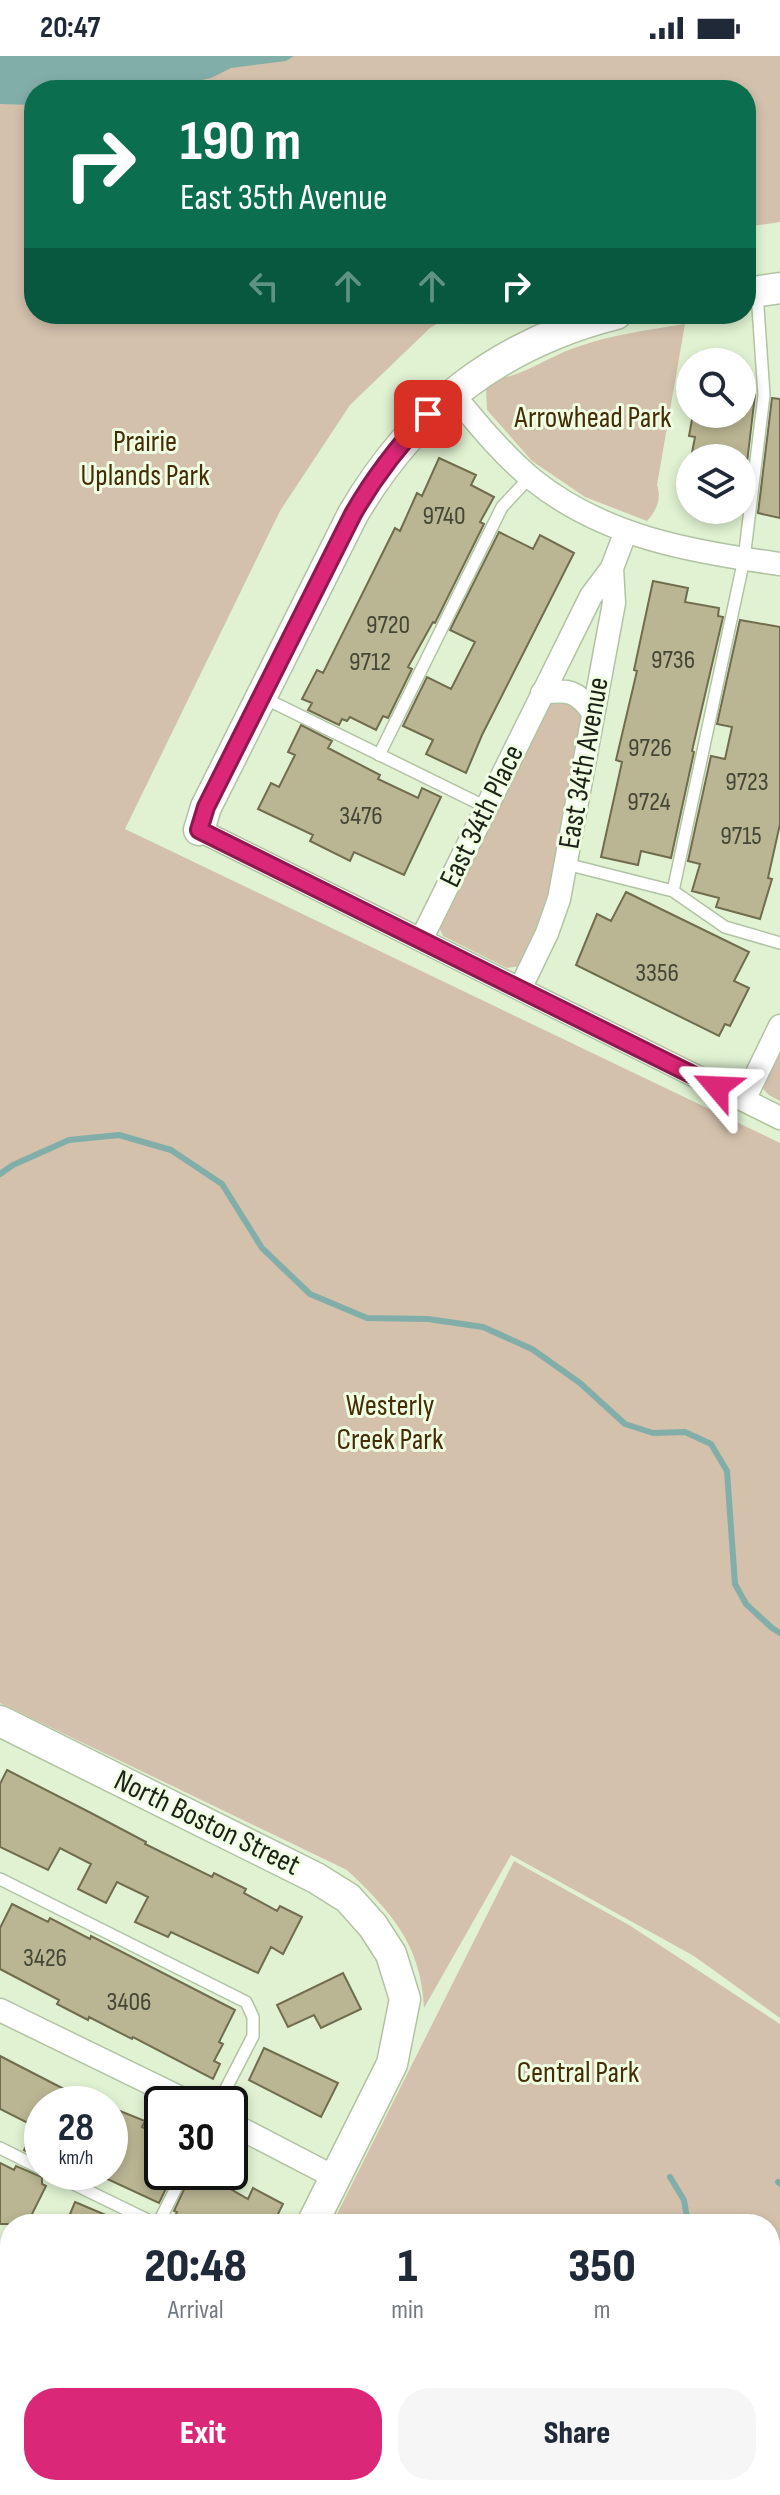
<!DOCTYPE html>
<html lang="en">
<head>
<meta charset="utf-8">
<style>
  :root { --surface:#fff; --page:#f6f6f7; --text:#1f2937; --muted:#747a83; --accent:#db2777 }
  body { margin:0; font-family:"Sofia Sans Condensed",sans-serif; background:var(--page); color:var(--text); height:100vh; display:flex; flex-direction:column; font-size:30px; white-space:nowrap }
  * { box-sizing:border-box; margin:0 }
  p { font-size:26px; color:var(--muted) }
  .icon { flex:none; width:44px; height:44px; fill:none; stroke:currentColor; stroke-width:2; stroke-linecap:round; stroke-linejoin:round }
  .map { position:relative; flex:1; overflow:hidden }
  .side { position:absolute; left:0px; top:2158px; width:780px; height:282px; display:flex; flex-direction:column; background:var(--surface); border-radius:32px 32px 0 0; box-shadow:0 4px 12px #0003 }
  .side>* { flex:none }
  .banner { position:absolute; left:24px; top:24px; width:732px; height:244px; border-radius:32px; box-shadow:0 4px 12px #0003; background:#0b6e4f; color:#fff; overflow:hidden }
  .tools { position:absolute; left:676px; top:292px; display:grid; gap:16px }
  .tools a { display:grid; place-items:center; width:80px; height:80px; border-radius:50%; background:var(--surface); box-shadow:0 4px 12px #0003; font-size:40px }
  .speed { position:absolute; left:24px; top:2030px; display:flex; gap:16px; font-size:40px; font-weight:700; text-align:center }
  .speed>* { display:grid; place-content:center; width:104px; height:104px; border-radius:50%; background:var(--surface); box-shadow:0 4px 12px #0003; line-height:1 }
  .speed small { font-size:20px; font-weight:400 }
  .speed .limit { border:4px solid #111; border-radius:12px; background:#fff; color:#111 }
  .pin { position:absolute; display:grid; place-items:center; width:68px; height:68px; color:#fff; margin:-34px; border-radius:16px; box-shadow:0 4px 12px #0006 }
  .me { position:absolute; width:88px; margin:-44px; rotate:296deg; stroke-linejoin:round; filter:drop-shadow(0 0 6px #0008) }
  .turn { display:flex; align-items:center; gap:28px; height:168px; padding:0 24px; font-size:36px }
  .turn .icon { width:104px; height:104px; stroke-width:2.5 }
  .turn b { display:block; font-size:56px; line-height:68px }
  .lanes { display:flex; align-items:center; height:76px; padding:0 24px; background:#0003; justify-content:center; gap:40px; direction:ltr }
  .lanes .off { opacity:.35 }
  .eta { display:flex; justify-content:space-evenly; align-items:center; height:136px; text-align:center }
  .eta b { font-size:48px; font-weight:800; line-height:56px }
  .cta { display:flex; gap:16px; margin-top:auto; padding:16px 24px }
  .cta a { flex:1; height:92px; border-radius:32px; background:var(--accent); color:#fff; font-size:32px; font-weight:800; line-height:92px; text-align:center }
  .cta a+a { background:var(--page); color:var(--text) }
  .status { display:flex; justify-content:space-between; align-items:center; height:56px; padding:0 40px; background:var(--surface); direction:ltr }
  .status svg { height:22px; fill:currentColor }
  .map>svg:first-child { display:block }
  .green { fill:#d3c1ac }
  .water { fill:#82aeaa }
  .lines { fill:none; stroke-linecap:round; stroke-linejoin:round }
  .stream { stroke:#82aeaa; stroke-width:6 }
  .building { fill:#bab693; stroke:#706c4d; stroke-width:2 }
  .lane-casing { stroke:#b2c3a4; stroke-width:14 }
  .street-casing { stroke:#b2c3a4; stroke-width:25 }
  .secondary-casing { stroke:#b2c3a4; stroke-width:33 }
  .lane { stroke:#fff; stroke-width:11 }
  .street { stroke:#fff; stroke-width:22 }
  .secondary { stroke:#fff; stroke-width:30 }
  .route-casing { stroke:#8e194d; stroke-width:20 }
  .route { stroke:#db2777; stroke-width:14 }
  .labels { text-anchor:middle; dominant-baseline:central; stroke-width:6; stroke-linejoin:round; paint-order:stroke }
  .number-label { font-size:26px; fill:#444736 }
  .park-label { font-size:30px; fill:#452c06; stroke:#f0fee4 }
  .street-label { font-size:30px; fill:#1c2217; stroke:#f0fee4 }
</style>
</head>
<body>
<div class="status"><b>20:47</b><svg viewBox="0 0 49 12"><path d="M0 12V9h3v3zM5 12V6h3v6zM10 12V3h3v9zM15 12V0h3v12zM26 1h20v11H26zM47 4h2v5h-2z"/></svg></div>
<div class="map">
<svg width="780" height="2439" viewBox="0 0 780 2439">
  <rect width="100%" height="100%" fill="#e0f2d2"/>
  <path class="green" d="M0,0h780v166l-34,5v-137h-712v224h419l-23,14 -80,77 -70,106 -155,318 655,314v875l-86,-62 -183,-101 -87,153c-3,-64 -33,-96 -77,-138l-347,-167z
    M685,268l-28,161c5,14 -1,26 -10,36l-62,-24 -53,-36 -45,-51 -1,-22 6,-9c26,0 56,-22 82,-31 36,-13 73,-18 111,-24z
    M556,643l13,1 13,16c-11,60 -16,123 -33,182 -6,23 -18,46 -28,68l-14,2 -64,-32 -5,-11 107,-218z
    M780,988v57c-9,-5 -16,-7 -18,-17z
    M514,1805l115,64 151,99v471h-586l5,-9h571v-262h-438z"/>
  <path class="water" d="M0,0h294l-8,5 -55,7 -20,10 -18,4 -38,2 -23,6h-98v15l-34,-1z
    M770,2185l10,2v112l-10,1z"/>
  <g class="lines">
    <path class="stream" d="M0,1118l13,-9 56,-25 50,-5 52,15 51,34 40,64 48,46 57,24 61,1 55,8 49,22 48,34 45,41 28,9 32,-1 26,12 16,27 8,113 11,20 26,24 8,5
      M670,2121l14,23 4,24
      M778,2126l2,2"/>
  </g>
  <path class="building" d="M742,336l13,3 -13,110v-47h-51l4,-21 -6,-1 4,-22h49z
    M772,342l8,1v119l-22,-5z
    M439,402l37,17 -5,10 23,12 -14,25 4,2 -49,99 -2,-1 -25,45 4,2 -24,49 -5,-2 -7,14 -26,-13 -3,4 -5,-2 -3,6 -31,-15 4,-7 -10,-4 15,-29 6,3 72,-145 5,3 17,-38 5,3z
    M499,476l34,17 7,-14 34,18 -92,182 -16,38 -40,-19 7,-14 -30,-14 24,-49 24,12 24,-47 -25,-12z
    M653,525l35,7 -3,14 34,6 -1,8 5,1 -31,134 2,1 -23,106 -30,-7 -3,14 -37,-8 21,-95 -6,-2 21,-89 -3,-1z
    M740,564l40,7v197l-12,54 4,1 -12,40 -44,-12 3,-9 -27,-7 8,-27 -12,-3 23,-105 14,3 7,-32 -15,-3z
    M301,669l31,16 -4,7 52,27 -2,4 40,19 4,-10 19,9 -37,78 -50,-23 -4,9 -40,-20 3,-6 -55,-26 13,-26 8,4 16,-32 -7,-3z
    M626,836l123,60 -15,29 15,7 -19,38 -5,-2 -6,12 -143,-71 21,-51 14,7z
    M7,1714l84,43 55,29 -1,2 67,33 2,-4 32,16 -2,4 33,18 3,-5 22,11 -19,37 -12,-7 -13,26 -87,-41 -3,5 -33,-15 13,-25 -31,-15 -11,21 -28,-14 13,-25 -31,-16 -12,22 -48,-23v-63z
    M12,1848l36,18 2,-4 40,21 1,-3 144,74 -16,32 4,2 -9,17 6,3 -7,15 -80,-42 -1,2 -43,-22 -1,3 -31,-16 2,-4 -59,-31v-41z
    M343,1917l18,36 -40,19 -7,-13 -26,12 -11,-22z
    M264,1992l74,35 -17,34 -72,-37z
    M0,2000l93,48h-51v56l-18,-10 12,-23 -36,-18z
    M110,2051l35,14 -3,6 20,10v35h12l-15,31 -56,-26 3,-5h4z
    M0,2107l14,7 2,-4 26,11v7l4,2 -19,38h-27z
    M192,2116h9l47,27 5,-11 30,16 -10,20h-102l6,-12 -3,-1z
    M75,2146l52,22h-46l-13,-5z"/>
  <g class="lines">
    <g class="lane-casing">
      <path id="lane" d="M262,641l224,110
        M379,699l123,-248 28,-30
        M566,808l107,27 52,36 55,16
        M673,835l71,-332 20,-164 -7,-102
        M0,1823l246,123 7,15v19l-35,68
        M0,2092l42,21
        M49,2116l107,52
        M158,2168l26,-52
        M0,2360l10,5
        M24,2439l5,-9"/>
    </g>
    <g class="street-casing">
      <path id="street" d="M452,337c25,30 50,61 80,86 72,58 160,73 248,85
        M542,637c26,-4 36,-2 51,20
        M199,774l581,288
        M421,884l170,-344 21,-28
        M520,933l27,-56 12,-34 55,-296 -2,-35 14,-37
        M744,1044l36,-74
        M0,1954l193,94
        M230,2067l106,55
        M0,2225l10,5"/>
    </g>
    <g class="secondary-casing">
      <path id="secondary" d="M746,237l34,-5
        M199,774l7,-23 147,-293c61,-104 145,-170 263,-200
        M0,1665l316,157 32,20 25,28 18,28 14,45 -13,65 -80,160
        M176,2439l4,-9"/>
    </g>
    <use href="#lane" class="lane"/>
    <use href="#street" class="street"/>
    <use href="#secondary" class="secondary"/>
  </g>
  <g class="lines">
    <g class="route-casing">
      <path id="route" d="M428,358c-29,31 -54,63 -75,100l-147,293 -7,23 518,257"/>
    </g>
    <use href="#route" class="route"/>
  </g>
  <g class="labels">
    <g class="number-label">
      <text x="444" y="460">9740</text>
      <text x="388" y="569">9720</text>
      <text x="673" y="604">9736</text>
      <text x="370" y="606">9712</text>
      <text x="650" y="692">9726</text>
      <text x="747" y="726">9723</text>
      <text x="649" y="746">9724</text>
      <text x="361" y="760">3476</text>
      <text x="741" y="780">9715</text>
      <text x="657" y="917">3356</text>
      <text x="45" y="1902">3426</text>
      <text x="129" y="1946">3406</text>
    </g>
    <g class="park-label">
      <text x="593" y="362">Arrowhead Park</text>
      <text x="145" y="386">Prairie<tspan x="145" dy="34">Uplands Park</tspan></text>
      <text x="390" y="1350">Westerly<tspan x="390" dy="34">Creek Park</tspan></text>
      <text x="578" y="2017">Central Park</text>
    </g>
    <g class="street-label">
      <text transform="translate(584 707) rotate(-80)">East 34th Avenue</text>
      <text transform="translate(482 760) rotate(-64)">East 34th Place</text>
      <text transform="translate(207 1767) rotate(26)">North Boston Street</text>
    </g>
  </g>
</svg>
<div class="tools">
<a><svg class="icon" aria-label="search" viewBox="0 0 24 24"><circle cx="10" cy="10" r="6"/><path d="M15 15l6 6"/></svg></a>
<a><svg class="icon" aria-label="layers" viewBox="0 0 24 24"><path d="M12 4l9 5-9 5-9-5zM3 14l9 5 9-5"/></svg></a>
</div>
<div class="speed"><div>28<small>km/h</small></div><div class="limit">30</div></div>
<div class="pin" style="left:428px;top:358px;background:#d93025"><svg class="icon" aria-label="arrive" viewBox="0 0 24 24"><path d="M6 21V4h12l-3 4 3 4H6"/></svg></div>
<svg class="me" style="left:717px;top:1031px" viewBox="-20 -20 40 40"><path d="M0-17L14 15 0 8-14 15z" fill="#db2777" stroke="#fff" stroke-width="4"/></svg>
<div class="banner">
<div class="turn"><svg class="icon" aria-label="right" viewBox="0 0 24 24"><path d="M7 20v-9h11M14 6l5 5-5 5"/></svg><div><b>190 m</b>East 35th Avenue</div></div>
<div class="lanes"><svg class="icon off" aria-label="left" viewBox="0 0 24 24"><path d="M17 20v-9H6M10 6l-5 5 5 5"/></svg><svg class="icon off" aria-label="ahead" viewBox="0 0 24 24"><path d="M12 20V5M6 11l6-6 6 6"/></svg><svg class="icon off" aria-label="ahead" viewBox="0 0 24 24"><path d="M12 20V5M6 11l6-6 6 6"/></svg><svg class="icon" aria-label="right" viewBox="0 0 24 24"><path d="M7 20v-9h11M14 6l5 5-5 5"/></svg></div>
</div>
<section class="side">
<div class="eta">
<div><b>20:48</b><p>Arrival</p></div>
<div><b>1</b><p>min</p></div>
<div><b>350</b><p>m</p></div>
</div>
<div class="cta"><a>Exit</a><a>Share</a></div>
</section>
</div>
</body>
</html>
